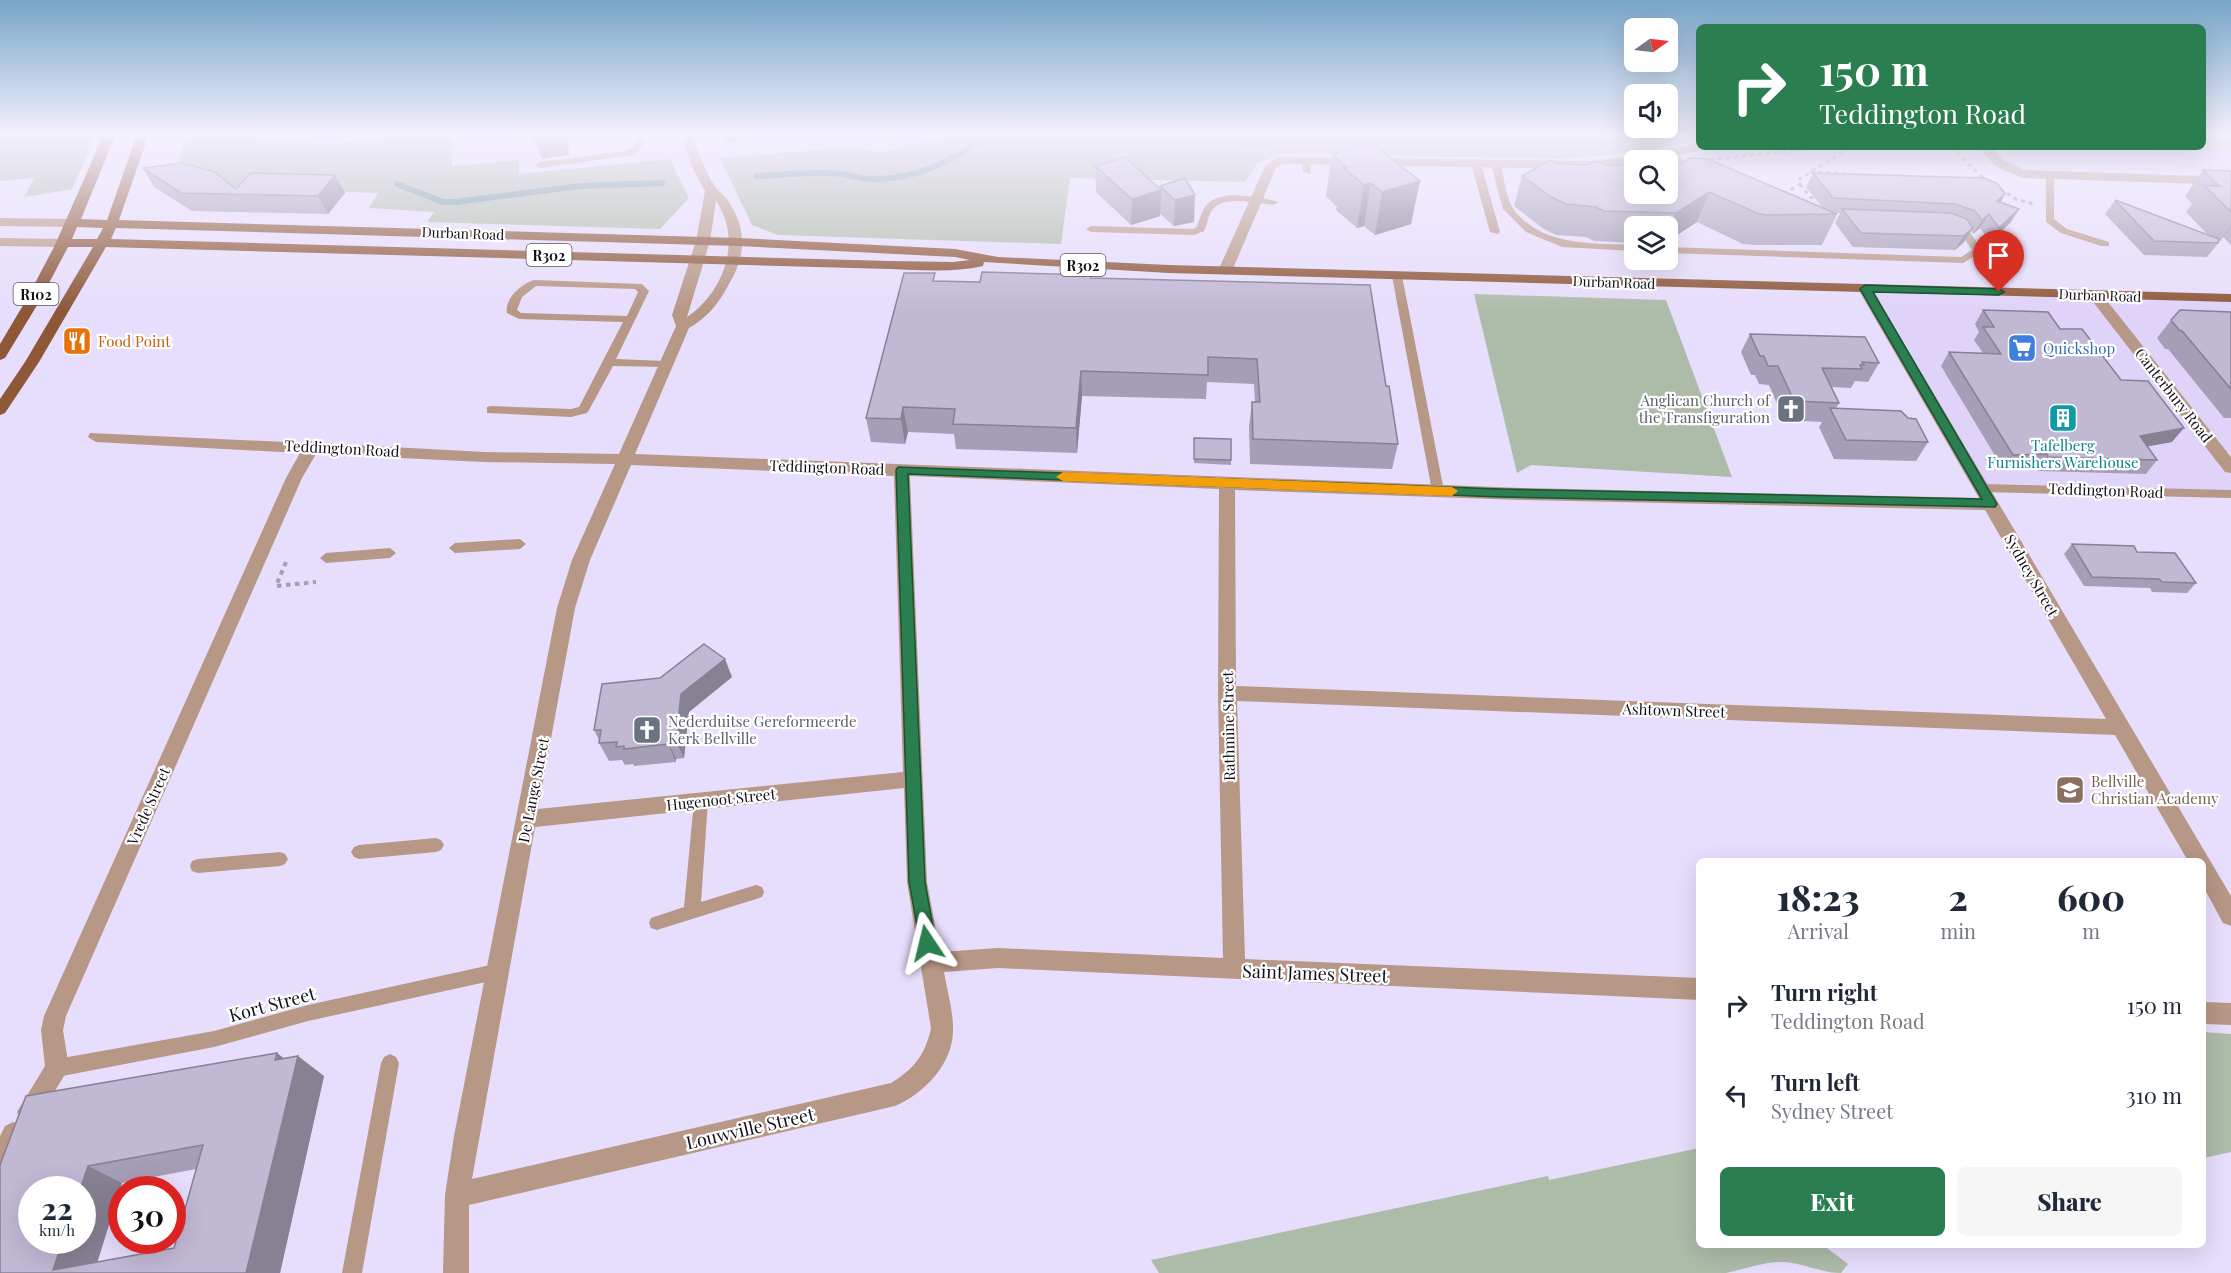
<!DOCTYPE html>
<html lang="en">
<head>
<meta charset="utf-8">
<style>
  :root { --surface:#fff; --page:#f6f6f7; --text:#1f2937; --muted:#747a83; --accent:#2a7e50 }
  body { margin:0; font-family:"Playfair Display",serif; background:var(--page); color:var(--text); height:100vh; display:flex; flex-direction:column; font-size:22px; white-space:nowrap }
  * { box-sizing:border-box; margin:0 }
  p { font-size:20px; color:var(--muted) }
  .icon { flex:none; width:33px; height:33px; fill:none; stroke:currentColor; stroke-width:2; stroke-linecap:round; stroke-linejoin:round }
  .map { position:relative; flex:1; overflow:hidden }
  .panel { position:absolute; left:1696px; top:858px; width:510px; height:390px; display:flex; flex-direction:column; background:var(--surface); border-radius:9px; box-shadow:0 6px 24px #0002 }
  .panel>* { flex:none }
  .top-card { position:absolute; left:1696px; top:24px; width:510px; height:126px; border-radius:9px; box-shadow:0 6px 24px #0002; background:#2a7e50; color:#fff; overflow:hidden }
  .needle { width:39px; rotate:76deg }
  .fabs { position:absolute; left:1624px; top:18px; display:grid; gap:12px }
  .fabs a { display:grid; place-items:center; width:54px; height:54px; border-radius:9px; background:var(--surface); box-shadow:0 6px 24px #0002; font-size:30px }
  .speed { position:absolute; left:18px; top:1176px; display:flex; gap:12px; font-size:30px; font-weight:700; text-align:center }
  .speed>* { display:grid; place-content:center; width:78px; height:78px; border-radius:50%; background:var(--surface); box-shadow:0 6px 24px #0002; line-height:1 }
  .speed small { font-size:15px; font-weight:400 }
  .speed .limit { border:9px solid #d22; background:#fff; color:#111 }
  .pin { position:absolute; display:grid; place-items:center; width:51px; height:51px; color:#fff; margin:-62px -26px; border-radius:50% 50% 50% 0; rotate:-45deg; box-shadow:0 0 6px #0007 }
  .pin .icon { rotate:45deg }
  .me { position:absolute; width:66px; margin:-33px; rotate:350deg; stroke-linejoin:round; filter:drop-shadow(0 0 4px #0008) }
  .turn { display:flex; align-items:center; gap:21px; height:126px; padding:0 24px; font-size:27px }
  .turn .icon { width:78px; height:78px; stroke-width:2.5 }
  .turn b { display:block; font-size:42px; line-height:51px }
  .eta { display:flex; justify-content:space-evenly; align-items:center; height:102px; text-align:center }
  .eta b { font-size:36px; font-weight:800; line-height:42px }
  .cta { display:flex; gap:12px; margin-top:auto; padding:12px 24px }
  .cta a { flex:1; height:69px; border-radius:9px; background:var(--accent); color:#fff; font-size:24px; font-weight:800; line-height:69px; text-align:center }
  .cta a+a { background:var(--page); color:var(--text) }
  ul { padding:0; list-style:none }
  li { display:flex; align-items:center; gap:18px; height:90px; padding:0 24px }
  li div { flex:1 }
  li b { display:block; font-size:22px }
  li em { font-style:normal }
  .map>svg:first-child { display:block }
  .built { fill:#dfd3f9 }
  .green { fill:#adbba9 }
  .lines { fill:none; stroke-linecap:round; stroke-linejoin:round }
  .stream { stroke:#6f9298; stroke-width:6 }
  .path-far1 { stroke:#a69eb6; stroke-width:3; stroke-dasharray:4 4; stroke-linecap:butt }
  .path { stroke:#a69eb6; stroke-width:4; stroke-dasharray:4.5 4.5; stroke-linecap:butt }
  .service { fill:#b79786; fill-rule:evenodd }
  .minor { fill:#b79786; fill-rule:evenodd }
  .primary { fill:#8d5738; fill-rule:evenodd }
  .wall { fill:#a69eb6; fill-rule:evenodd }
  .shaded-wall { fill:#878194 }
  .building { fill:#c1b8d4; stroke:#878194; stroke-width:1.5; fill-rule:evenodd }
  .route { fill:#2a7e50; stroke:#1b5234; stroke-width:1.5 }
  .slow { fill:#f59e0b }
  .labels { text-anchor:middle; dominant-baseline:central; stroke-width:4.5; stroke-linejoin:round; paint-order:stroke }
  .far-street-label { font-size:14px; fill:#110e18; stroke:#fff }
  .shield { fill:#fff; stroke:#58565d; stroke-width:1.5 }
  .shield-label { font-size:14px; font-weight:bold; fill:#110e18 }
  .food-label { font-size:15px; fill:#c56008; stroke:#fff; text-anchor:start }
  .shop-label { font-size:15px; fill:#366cbe; stroke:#fff; text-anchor:start }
  .street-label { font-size:15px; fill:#110e18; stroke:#fff }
  .worship-label { font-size:15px; fill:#5b616d; stroke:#fff; text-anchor:end }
  .culture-label { font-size:15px; fill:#0d838f; stroke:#fff }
  .education-label { font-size:15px; fill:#785e54; stroke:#fff; text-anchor:start }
  .near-street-label { font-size:18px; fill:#110e18; stroke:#fff }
</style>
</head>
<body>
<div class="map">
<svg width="2231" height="1273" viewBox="0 0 2231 1273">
  <rect width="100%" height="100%" fill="#e7ddfc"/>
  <path class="built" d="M2204,134h27v39l-196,-5 -16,-5 -14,-16h199z
    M1869,290l362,10v152h-14l14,18v22l-249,-7z"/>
  <path class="green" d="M0,134h92l-4,19 -16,36 -48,8 10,-19 -34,3z
    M186,134h55l89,11 73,-11h49v32l67,-6v14l151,-15 19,39 -29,31 -233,-7 7,-10 -65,-4 9,-15 -148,-5 -53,-20z
    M946,134h754l-1,4 -50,13 -89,8 -275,-6 -27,10 -13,19 -175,-4 -9,66 -283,-9 -26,-10 -32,-67 132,-11 29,5 60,-14z
    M2204,134h27v17l-182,-2 -2,-2h157z
    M1474,294l192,6 66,177 -201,-12 -14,8z
    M2204,1032l27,2v118l-27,6z
    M1699,1148l1,97h123l25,19 -7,9c-21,0 -39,-11 -60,-11 -17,0 -37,7 -55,11h-567l-8,-13 397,-84 1,4z"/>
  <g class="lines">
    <path class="stream" d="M757,176c25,-1 50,-4 74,-3 13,0 25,5 37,6 44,2 86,-17 119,-45
      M397,184l46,18h13l125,-16 81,-3"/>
    <path class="path-far1" d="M1255,134l-20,9 33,3
      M1951,147l35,34
      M1710,160l110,-13
      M1810,172l37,2
      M1800,184l10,13 9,3
      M2000,189l16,10 18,5
      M1784,194l16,-10 -2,-4 53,-33"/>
    <path class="path" d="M286,562l-10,24 40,-4"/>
    <path class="service" d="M566,134h18l-4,3h-13z
      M636,134h8v11l-11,10 -93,13 -5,-3 5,-3 87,-11 8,-7z
      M876,134h36l-25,7z
      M1663,153h6l33,16 -8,2 -31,-14z
      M1302,157l8,2 1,15 -8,-2z
      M1473,162l8,2 19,68 -2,2 -8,-2 -19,-68z
      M1496,162l5,3c3,13 5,34 13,45 29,37 79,33 121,35v6l-73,-4 -36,-15 -23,-23 -12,-44z
      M2046,174l8,2v43l13,10 42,13v4h-8l-40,-13 -15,-11z
      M1231,195l28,2 20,5 -5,3c-15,-2 -50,-10 -61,4 -5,5 -5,15 -9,22l-10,4 -103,-3 -5,-3 5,-3 102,3 4,-2c7,-22 9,-28 34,-32z
      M1955,222l14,9 14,20 -20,12 -295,-10v-6l293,10 11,-7 -10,-15 -12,-10z
      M1397,273l5,3 42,215 -6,4 -6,-4 -40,-215z
      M534,280l108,4 7,7 -33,68 49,2 6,3 -6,3 -52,-1 -24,44 -2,3 -16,4 -84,-4v-6l4,-1 80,3 8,-2 44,-85 -104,-3 -12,-6c-3,-14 14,-29 27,-33zM536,286l99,3 3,3 -11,24 -106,-3 -4,-3 5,-13z
      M1981,484l250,6v8l-250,-6 -6,-4z
      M520,539l6,5 -6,5 -65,4 -6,-5 6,-5z
      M390,548l6,5 -6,5 -64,5 -6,-5 6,-5z
      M701,795l5,1 2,5 -7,101 55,-17 6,2 2,5 -2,5 -6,2 -99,31 -6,-2 -2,-5 2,-5 33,-11 10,-106 2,-5z
      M436,838l5,2 3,5 -3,5 -5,2 -77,7 -5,-2 -3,-5 3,-5 5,-2z
      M280,852l5,2 3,5 -3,5 -5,2 -82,7 -6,-2 -2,-5 2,-5 6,-2z
      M495,964l6,3 2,5 -2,5 -6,3 -187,41 -94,26 -157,30 -6,-3 -3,-6 3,-6 6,-3 157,-28 94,-26z
      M390,1054l6,3 3,6 -37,210h-20l39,-210 3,-6z"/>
    <path class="minor" d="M680,134h12c6,17 12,35 22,51 4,7 11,10 15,17 18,28 17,54 0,82 -10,19 -22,34 -40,44l-54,126 886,34 458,10 -121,-209 7,-4 5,1 361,610v30l-8,-3 -19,-35v-27h-16l-73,-126 -878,-34 8,258 455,19v22l-702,-32 -54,4c3,18 9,38 9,56 1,35 -28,65 -58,78l-426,99v68h-26l2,-78 9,-59 103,-528 15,-48 43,-96 -131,-2 -168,-8 -14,24 -236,538 -3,14 6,38 -32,52 -8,4 -8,-4 -4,-8 28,-46 -4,-36 3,-14 242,-538 14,-25 -204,-11 -8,-5 2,-4 216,10 6,-2 6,2 166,9 135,2 57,-128 -4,-11 24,-74 9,-50 -12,-22zM716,201c27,39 8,91 -29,116l23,-76zM631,465l263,11 9,296 -365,37 37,-201 15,-48zM910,476l309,13 -1,204 5,265 -225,-10 -58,4 -13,-70zM1235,490l286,10 464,10 121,209 -870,-33zM904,788l3,94 24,146c-5,26 -18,42 -40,55l-419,96 63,-352z
      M1700,143v4h6l-2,3 -49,10h-20v4l-45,5 -307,-5 -7,4 -44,103 -7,4 -7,-4 47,-105 12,-9 313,4 55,-6z
      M1979,147h13l11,13 21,10 207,7v8l-209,-7 -27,-12z
      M0,218l72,1 6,4 -6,4 -72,-1z
      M0,238l62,1 7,4 -7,4 -62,-1z
      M2095,291l5,1 131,165v16l-6,-1 -135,-174 -2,-3z
      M2204,1002l27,1v22l-27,-1z
      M13,1122l8,4 4,8 -16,39 -9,3v-40l5,-10z"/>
    <path class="primary" d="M104,134h12l-35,85 26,1 30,-86h12l-30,86 620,18 216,11 43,8 171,8 1062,29v8l-1062,-29 -185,-11 -1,4c-30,7 -63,4 -93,3l-784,-22 -67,115 -34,51 -5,2v-16l25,-37 68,-115h-25l-29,55 -34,56 -5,2v-16l25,-42 29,-55zM77,227l26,1 -6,11h-25zM116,228l623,18 216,11 15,3 -17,2 -63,-1 -779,-22z"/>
  </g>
  <path class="wall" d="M1371,142l40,82 -36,11 -11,-9 -7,2 -21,-18 1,-3 -11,-11 6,-42z
    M1559,164l75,2 1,28 33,-23 155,37 -17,-21 7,-14 192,21 -4,8 18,7 -9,14 -20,19 -10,-14 -7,6 -2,-4 -7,12 -9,8 -102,-3 -18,-24 5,-10h-6l3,1 -15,31h-69l-10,-1 -46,-22 -29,19v-15h-33v17l-41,-2 -8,-4 -30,-2 -12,-6 -30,-23 8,-30z
    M1095,166l64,22 1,-2 25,-8 9,44 -20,4 -14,-12v2l-29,9 -35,-33z
    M143,168l93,21 99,-14 10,18 -17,21 -136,-3 -38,-24z
    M2203,170l28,1v74l-8,-8 -16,20 -63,-2 -39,-41 10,-14 93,35 -22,-23 6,-8 -7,-8z
    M1091,278l295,108 12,58 -6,25 -142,-5 -1,-37 3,-25h3l-1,-18 -47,-2 -1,17 -124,-3 -5,57 -121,-4 -2,-15 -46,-2 -3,12 -34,-2 -5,-24 70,-137 44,1z
    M1983,310l77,19 61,51 51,62 -25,4 10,14 -11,14 -108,-3 -2,-3 -33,1 -62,-103 8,-14 34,1 -9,-13 5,-8 -4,-8z
    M2231,312v106h-7l-56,-69h-3l-8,-11 14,-18z
    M1750,334l129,29 -11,19 -13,-1 -4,7 -20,-1 8,16 -3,5 92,34 -12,19 -82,-2 -15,-32 3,-5 -38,-2 -15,-35 -10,-1 -4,-9h-4l-10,-23z
    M1194,438l37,22v5l-37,-2z
    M2072,544l65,8 59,31 -9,10 -35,-1 -2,-4 -66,-2 -20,-32z
    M732,677l-43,35 -5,46 -8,1v3l-42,4 -1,-2 -8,1 -3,-5 -13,1 -10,-18v-3l-5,-10z
    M284,1059l40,17 -44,197h-280v-108zM196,1169l-22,79 -77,14 25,-79z"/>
  <path class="shaded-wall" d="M327,134h44l-41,6z
    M532,134h34l2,5 1,16 -27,4z
    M722,134h33l1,4 -32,5z
    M335,175l10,18 -17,21 -10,-18z
    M1420,181l-9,43 -36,11 7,-43z
    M1371,183l-7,43 -7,2 7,-43z
    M1161,190l-1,26 -29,9 1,-26z
    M1709,192l-12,30 -29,19v-8l8,-20z
    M2005,194l-8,14 -8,7 8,-14z
    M1195,195l-1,27 -20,4 1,-26z
    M2019,209l-9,14 -20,19 9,-14z
    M1989,214l-9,14 -7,6 9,-14z
    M2231,226v1l-14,18z
    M1973,228l-9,14 -9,8 8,-14z
    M1081,371l1,25 -5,57 -1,-25z
    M903,407l5,25 -3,12 -4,-25z
    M2184,428l-12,14 -44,8 12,-14z
    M725,659l7,18 -43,35 -5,46 -8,-17 5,-47z
    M668,742l8,17v3l-8,-18z
    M277,1053l18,14 3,-11 26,20 -44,197h-34z
    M88,1166l34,17 -28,90 -41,-3 10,-30h19v-50h-2z"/>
  <path class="building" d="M1371,142l49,39 -38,11 -11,-9 -7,2 -21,-18h3l-14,-13z
    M1125,157l36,33 -29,9 -37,-33z
    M1690,158l18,1 129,55 -71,1 -9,-2 -48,-21 -33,21 -72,-2 -8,-4 -30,-3 -13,-6 -31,-22 28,-16 9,4 29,1 7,-4 10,4h30v29h33v-23z
    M182,163l33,9 21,17 14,-16 85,2 -17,21 -137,-3 -38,-25z
    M2203,170l28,1v41l-26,-26h14z
    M1813,173l171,5 13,5 8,11 -8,7 22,8 -20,19 -10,-14 -7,6 -7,-9 -20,-7 -122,-6z
    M1185,178l10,17 -20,5 -15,-14z
    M2115,200l104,39 -1,4 -64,-2z
    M1842,209l109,4 16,6 6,9 -10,8 -102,-3z
    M982,272l109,3v3l279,7 16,101h3l9,58 -145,-5 -1,-37h8l-3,-43 -49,-2v18l-127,-4 -5,57 -123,-4 2,-15 -52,-2 -2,12 -35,-1 38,-145h31l-2,8 47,1z
    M1983,310l65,2 12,17h22l39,51 27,1 36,47 -44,8 17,24 -109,-3 -1,-3 -34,1 -64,-103 52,2 -18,-27h11z
    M2180,310l51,2v77l-49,-58 -3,-1 -8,-10z
    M1750,334l115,3 14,26 -17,-1 2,3h-4l2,4 -40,-1 17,35 -45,-2 -16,-35h-10l-4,-10h-4z
    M1830,408l71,3 7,7 8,1 12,23 -82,-2z
    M1194,438l37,1v21l-37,-1z
    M2072,544l62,2 3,6 38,1 21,30 -34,-1 -3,-3 -67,-2z
    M704,644l21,15 -44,35 -5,47 -8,1v2l-44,5v-3l-8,1 1,-5 -18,1 2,-13h-7l8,-46 58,-6z
    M277,1053l-2,7 23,-4 -52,217h-246v-108l26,-69zM203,1145l-29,103 -121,22 10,-30h-31v-50h48l8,-24z"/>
  <linearGradient id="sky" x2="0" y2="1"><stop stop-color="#77a6c8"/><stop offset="0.43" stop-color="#f4f0fe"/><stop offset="1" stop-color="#f4f0fe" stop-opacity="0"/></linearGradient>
  <rect width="2231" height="312" fill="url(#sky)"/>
  <path class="route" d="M1865,285l134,4 5,3 -5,3 -126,-3 124,212 -2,3 -495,-10 -592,-23 17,408 11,61 -3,5 -6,2 -6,-2 -12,-66 -13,-412 2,-3 602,22 482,10 -122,-210z"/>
  <path class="slow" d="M1063,472l389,15 6,4 -6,5 -389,-15 -7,-4z"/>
  <defs>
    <g id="restaurant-square" transform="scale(1.5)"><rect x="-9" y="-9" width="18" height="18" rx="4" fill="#e8710a" stroke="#fff"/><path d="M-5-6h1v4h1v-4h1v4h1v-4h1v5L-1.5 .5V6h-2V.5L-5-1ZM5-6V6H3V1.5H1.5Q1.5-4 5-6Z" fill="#fff"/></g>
    <g id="supermarket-square" transform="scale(1.5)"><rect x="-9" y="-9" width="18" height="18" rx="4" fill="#3f7fe0" stroke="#fff"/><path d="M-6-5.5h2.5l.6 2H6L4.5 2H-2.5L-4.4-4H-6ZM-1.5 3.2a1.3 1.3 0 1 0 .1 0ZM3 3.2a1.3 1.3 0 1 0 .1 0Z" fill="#fff"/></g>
    <g id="church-square" transform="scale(1.5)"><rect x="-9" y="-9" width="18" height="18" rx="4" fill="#6b7280" stroke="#fff"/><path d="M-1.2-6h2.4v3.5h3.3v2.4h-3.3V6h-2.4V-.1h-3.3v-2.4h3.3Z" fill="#fff"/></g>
    <g id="building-square" transform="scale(1.5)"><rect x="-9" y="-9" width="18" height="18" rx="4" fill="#0f9aa8" stroke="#fff"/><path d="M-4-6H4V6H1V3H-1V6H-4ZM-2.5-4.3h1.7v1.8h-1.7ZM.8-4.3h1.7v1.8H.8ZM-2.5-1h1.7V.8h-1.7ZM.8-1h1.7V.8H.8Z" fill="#fff"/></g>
    <g id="school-square" transform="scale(1.5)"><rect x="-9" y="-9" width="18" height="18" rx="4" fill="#8d6e63" stroke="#fff"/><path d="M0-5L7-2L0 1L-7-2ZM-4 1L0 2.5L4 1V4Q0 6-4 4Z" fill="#fff"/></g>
  </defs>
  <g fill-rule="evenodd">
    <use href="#restaurant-square" x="77" y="341"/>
    <use href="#supermarket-square" x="2022" y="348"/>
    <use href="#church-square" x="1791" y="409"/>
    <use href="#building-square" x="2063" y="418"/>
    <use href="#church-square" x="647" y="730"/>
    <use href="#school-square" x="2070" y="790"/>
  </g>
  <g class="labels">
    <g class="far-street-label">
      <text transform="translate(463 233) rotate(2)">Durban Road</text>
      <text transform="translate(1614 282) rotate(2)">Durban Road</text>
      <text transform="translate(2100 295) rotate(2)">Durban Road</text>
    </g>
    <g class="shield">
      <rect x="526.5" y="244" width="45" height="22" rx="4.5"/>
      <rect x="1060.5" y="254" width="45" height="22" rx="4.5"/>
      <rect x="13.5" y="283" width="45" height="22" rx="4.5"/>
    </g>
    <g class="shield-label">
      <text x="549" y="255">R302</text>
      <text x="1083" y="265">R302</text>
      <text x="36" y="294">R102</text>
    </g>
    <g class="food-label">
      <text x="98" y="341">Food Point</text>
    </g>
    <g class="shop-label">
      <text x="2043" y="348">Quickshop</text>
    </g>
    <g class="street-label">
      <text transform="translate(2174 395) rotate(52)">Canterbury Road</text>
      <text transform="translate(342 448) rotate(3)">Teddington Road</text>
      <text transform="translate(827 467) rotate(2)">Teddington Road</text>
      <text transform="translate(2106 490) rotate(2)">Teddington Road</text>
      <text transform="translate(2032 575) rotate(60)">Sydney Street</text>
      <text transform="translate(1674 710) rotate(2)">Ashtown Street</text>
      <text transform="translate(1228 726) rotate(-91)">Rathmine Street</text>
      <text transform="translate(533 790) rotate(-79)">De Lange Street</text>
      <text transform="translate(721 799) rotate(-6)">Hugenoot Street</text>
      <text transform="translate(148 806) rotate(-66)">Vrede Street</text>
    </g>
    <g class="worship-label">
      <text x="1770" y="400">Anglican Church of<tspan x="1770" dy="17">the Transfiguration</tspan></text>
      <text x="668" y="721" text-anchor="start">Nederduitse Gereformeerde<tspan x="668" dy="17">Kerk Bellville</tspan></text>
    </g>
    <g class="culture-label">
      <text x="2063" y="445">Tafelberg<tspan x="2063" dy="17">Furnishers Warehouse</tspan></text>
    </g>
    <g class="education-label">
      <text x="2091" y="781">Bellville<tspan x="2091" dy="17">Christian Academy</tspan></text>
    </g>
    <g class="near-street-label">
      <text transform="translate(1315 973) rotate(2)">Saint James Street</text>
      <text transform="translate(272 1004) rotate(-15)">Kort Street</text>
      <text transform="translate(750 1128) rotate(-13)">Louwville Street</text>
    </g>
  </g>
</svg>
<div class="fabs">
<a><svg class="needle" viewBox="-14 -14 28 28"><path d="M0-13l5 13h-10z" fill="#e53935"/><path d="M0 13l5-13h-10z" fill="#747a83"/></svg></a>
<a><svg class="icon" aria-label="sound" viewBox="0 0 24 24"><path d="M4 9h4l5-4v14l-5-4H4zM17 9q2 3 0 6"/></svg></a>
<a><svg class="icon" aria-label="search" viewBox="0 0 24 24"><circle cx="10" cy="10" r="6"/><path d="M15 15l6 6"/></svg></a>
<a><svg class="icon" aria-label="layers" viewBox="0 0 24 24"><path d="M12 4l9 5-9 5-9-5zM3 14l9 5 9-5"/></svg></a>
</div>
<div class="speed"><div>22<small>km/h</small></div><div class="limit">30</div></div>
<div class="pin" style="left:1999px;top:292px;background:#d93025"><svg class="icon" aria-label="arrive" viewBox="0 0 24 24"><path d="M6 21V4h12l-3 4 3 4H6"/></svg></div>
<svg class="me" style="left:927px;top:943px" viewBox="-20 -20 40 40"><path d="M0-17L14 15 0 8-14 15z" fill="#2a7e50" stroke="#fff" stroke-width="4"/></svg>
<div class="top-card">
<div class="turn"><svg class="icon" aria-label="right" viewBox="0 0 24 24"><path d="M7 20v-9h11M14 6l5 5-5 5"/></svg><div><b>150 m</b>Teddington Road</div></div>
</div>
<section class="panel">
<div class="eta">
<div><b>18:23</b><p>Arrival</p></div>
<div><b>2</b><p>min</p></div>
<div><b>600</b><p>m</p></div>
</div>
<ul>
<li><svg class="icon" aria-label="right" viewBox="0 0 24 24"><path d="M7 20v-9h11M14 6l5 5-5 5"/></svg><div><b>Turn right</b><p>Teddington Road</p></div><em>150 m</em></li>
<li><svg class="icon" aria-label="left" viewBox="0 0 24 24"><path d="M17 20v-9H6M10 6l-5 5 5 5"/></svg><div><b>Turn left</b><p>Sydney Street</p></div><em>310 m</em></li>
</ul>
<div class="cta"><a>Exit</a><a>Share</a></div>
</section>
</div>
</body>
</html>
